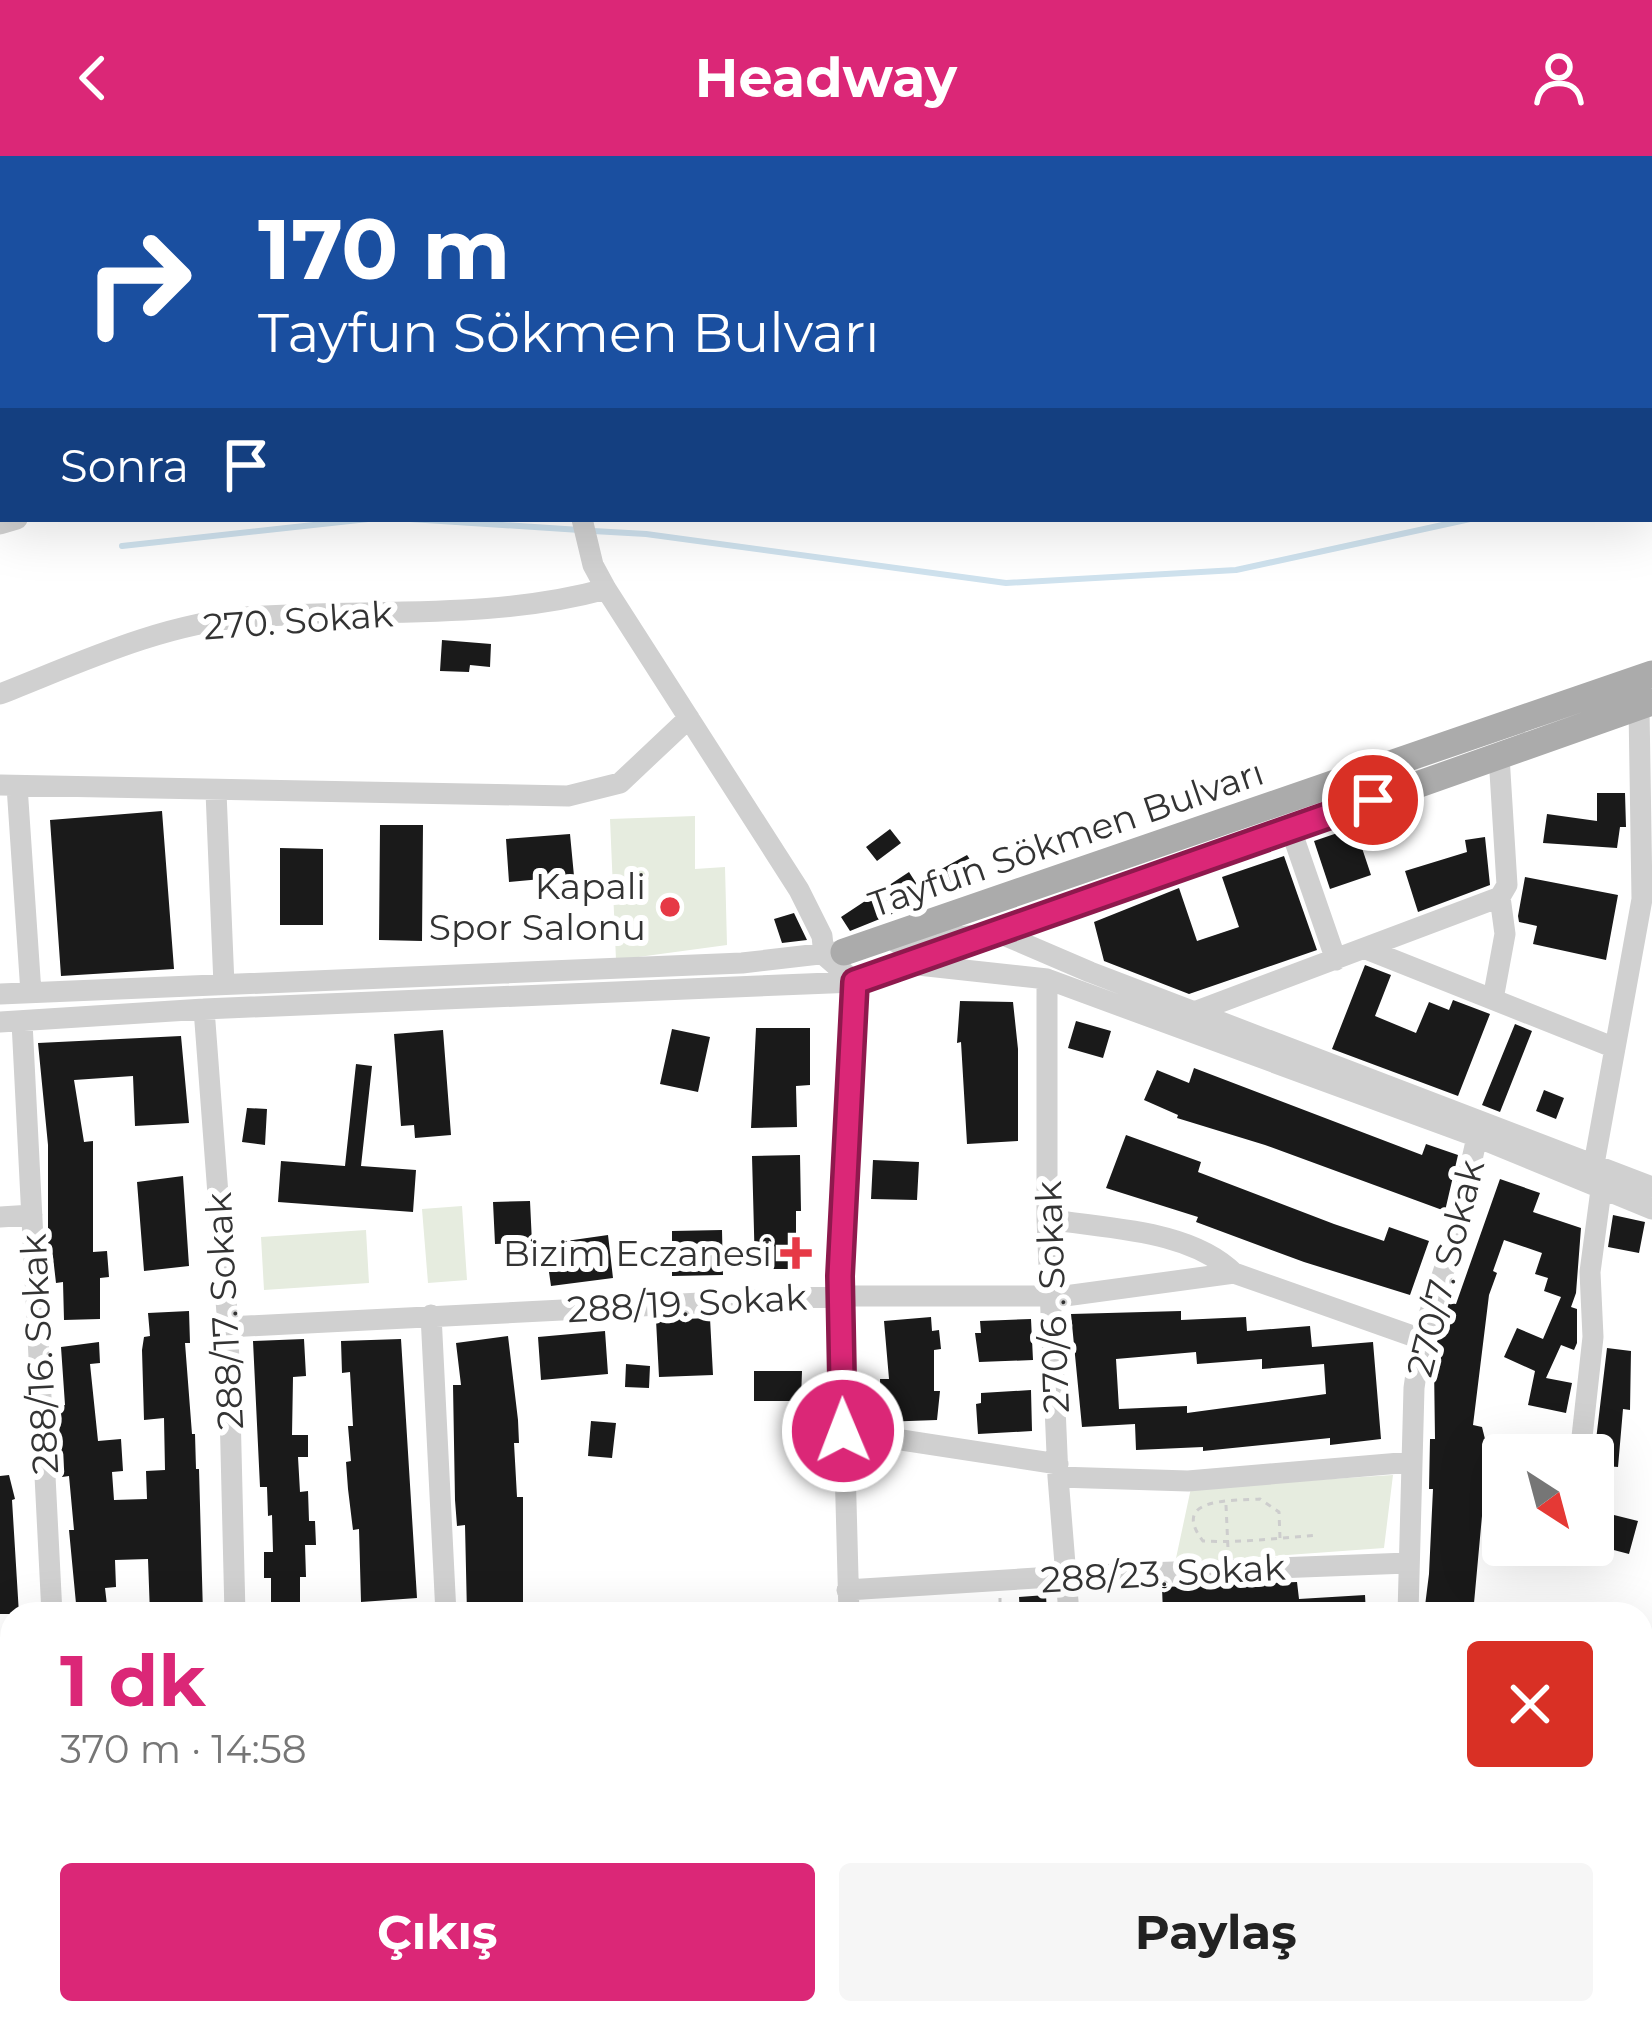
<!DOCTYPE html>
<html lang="tr">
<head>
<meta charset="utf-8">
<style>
  :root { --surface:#fff; --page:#f6f6f6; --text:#222; --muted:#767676; --accent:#db2777 }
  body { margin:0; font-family:Montserrat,sans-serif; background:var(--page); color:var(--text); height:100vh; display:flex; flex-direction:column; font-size:45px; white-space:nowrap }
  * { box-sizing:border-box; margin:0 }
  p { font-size:39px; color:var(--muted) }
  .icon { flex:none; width:66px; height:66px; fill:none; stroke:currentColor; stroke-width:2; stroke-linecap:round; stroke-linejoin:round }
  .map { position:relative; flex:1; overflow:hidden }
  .drawer { position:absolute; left:0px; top:1446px; width:1653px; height:423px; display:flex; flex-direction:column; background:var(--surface); border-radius:36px 36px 0 0; box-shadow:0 12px 48px #0002 }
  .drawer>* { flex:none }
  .banner { position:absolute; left:0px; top:0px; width:1653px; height:366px; box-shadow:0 12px 48px #0002; background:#1a4fa0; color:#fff; overflow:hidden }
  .needle { width:78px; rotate:144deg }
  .controls { position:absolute; left:1482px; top:1278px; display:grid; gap:24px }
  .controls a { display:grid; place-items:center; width:132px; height:132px; border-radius:12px; background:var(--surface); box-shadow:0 12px 48px #0002; font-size:60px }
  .pin { position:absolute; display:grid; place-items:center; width:102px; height:102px; color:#fff; margin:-51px; border:6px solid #fff; border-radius:50%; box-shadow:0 3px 12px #0007 }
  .me { position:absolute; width:132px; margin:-66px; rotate:359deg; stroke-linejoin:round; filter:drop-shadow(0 0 9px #0008) }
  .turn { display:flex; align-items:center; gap:42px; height:252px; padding:0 60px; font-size:54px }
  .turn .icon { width:156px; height:156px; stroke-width:2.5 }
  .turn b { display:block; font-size:84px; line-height:102px }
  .then { display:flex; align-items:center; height:114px; padding:0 60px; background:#0003; gap:24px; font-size:45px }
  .round { display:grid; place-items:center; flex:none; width:126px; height:126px; border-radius:12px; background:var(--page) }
  .headline { display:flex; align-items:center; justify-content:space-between; height:204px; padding:0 60px }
  h1 { font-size:72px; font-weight:700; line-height:90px; color:var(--accent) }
  .button { display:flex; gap:24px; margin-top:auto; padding:24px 60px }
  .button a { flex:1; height:138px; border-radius:12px; background:var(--accent); color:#fff; font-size:48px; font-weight:700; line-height:138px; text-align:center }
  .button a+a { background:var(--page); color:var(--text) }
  header { display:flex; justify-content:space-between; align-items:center; height:156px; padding:0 60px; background:var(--accent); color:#fff; font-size:54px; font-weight:700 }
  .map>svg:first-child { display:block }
  .green { fill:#e6ecdf }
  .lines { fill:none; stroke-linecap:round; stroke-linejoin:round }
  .stream { stroke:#cfe2ee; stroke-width:6 }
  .building { fill:#1a1a1a; fill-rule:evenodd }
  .path { stroke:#cdcdcd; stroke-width:3; stroke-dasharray:6 6; stroke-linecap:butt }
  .minor { stroke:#d0d0d0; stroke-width:21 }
  .major { stroke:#ababab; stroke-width:27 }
  .route-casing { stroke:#8e194d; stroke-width:30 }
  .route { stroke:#db2777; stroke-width:21 }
  .poi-dot { fill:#e63946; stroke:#fff; stroke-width:4.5 }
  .labels { text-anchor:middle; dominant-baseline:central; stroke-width:12; stroke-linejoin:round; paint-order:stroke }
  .street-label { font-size:36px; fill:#333; stroke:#fff }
  .poi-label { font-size:36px; fill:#333; stroke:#fff; text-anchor:end }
</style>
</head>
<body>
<header><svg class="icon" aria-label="back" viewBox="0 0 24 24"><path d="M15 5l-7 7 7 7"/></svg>Headway<svg class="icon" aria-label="person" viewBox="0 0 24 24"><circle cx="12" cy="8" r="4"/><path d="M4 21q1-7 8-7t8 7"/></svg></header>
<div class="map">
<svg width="1652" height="1867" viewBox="0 0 1652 1867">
  <rect width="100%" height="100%" fill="#fff"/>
  <path class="green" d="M695,660v53l30,-2 2,78 -111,15 -6,-141z
    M462,1050l5,74 -39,3 -6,-74z
    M366,1074l3,53 -105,7 -3,-53z
    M1393,1319l-9,73 -209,15 16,-75z
    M1090,1857h149v10h-149z"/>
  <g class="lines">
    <path class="stream" d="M1650,324h2
      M410,363l170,11
      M593,375l53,3 360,49 230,-13 234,-51
      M122,390l246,-27"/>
  </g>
  <path class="building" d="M442,484l49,4 -1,23 -20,-2 -1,7 -29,-1z
    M1597,637h28l1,34h-6l-3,21 -74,-5 4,-29 50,7z
    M162,655l12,158 -113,7 -11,-156z
    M380,669h43l-1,116 -43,-1z
    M1355,671l16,48 -41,14 -16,-48z
    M890,673l11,14 -24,18 -11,-14z
    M570,678l4,42 -65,6 -3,-43z
    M1485,681l5,48 -72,27 -13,-41 62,-19 -2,-12z
    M280,692l43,1v76h-43z
    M967,699l6,9 -10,6 7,13 -23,12 -6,-10 -34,23 -57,23 -9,-14 68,-45 7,11z
    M1284,700l33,94 -128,44 -85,-33 -10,-39 85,-34 18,53 42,-14 -17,-50z
    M1525,721l93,18 -12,65 -73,-16 4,-18 -18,-4 -1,-6z
    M794,757l13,27 -25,3 -8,-24z
    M1365,809l26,10 -16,41 41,17 13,-31 20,8 4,-10 37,14 -32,82 -126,-47z
    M960,845l53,1 5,47v92l-51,3 -6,-102 -4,1z
    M1076,865l35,10 -8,27 -35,-10z
    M1515,868l17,7 -32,81 -18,-7z
    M756,872h54v57l-14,1 1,41 -46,1z
    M672,873l38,8 -12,55 -38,-8z
    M443,874l8,105 -36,3 -1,-13 -13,1 -7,-92z
    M181,880l8,87 -54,3 -2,-50 -59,4 10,62 9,-1v111l14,-1 2,26 -9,1v41l-36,1 -1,-38 -7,1 -4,-35h-4v-103l-10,-102z
    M356,908l16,2 -11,100 55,4 -3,42 -135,-10 3,-41 64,5z
    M1194,912l228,87 4,-11 32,11 -13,56 -180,-66 -88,-27 1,-3 -34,-15 13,-30 32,13z
    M1544,934l20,8 -8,21 -20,-8z
    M247,952l20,1 -2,36 -23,-3z
    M1126,979l75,27 -3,10 136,52 50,17 5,-14 40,14 -19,54 -106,-33 -108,-40 2,-5 -92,-29z
    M800,999l1,56h-5v58h-41l-3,-113z
    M873,1004l46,2 -2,38 -46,-1z
    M183,1020l6,90 -45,5 -7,-89z
    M1500,1023l40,14 -7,19 48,16 -5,65 -5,14 6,2v34l-3,7 -13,-5 -15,33 26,5 -6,30 -38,-8 7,-34 -31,-14 13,-29 26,11 18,-42 -17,-6 4,-13 -13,-4 7,-21 -38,-13 -11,31 4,2 -8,22 -16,130 9,2 3,12 -1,55 19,-23v46l-21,-1 -9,98h-49l5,-40 4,-85h-4l1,-50h5l-1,-74 4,-30 11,-32 7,1z
    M530,1045l2,42 -37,1 -2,-42z
    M1613,1059l32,7 -6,31 -31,-6z
    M722,1074l1,45 -51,1v-45z
    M608,1079l5,43 -62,8 -6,-42z
    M189,1155l1,32h-5l7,91h3l1,35h3l4,145h-53l-2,-55 -33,1 1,27 -11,1 3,26h-31l-8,-84h5l-5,-54 -7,1 -3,-33 1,-39h5l-4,-58 38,-5 1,21 -10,1 8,77 23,-2 2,32 -11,1 2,28 33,-1 -1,-28 19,-1 -1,-52 -20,2 -2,-70 2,-13 6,-1 -2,-23z
    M1181,1155v9l65,-3 1,14 63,-5 2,21 61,-5 8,97 -51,6v-7l-127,13v-4l-67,3 -1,-26 -53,3 -11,-113zM1196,1196l1,12 65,-5v10l62,-5 2,30 -139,19v-7l-68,3 -3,-50z
    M931,1161l1,14 7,-1 2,19 -7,1v41h6l-3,29 -56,2 -1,-43h9l-5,-58z
    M710,1162l3,57 -54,2 -3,-57z
    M1031,1163l2,41 -54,2 -4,-29h6l-1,-12z
    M605,1175l3,43 -67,6 -3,-43z
    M508,1180l10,84 1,23h-5l3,54h6v117h-56l-2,-89 -8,1 -2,-26 -2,-115h8l-5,-42z
    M304,1183l2,37 -13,1 -1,58h16v22h-10l2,35 8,-1 1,30h6l1,24h-11l1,32h-6v37h-29v-36h-7v-26h9l-1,-37 -4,1 -1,-29h-7l-7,-146z
    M401,1183l16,259 -56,4 -2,-73 -6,1 -5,-41 -2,-27 5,-1 -3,-35h5l-3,-54 -8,1 -1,-32z
    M1607,1192l24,3 -1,59 -7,-1 -5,58 -25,-2z
    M626,1208l24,2 -1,22 -24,-1z
    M754,1215h48l-1,30h-47z
    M1031,1234l1,41 -54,3 -2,-30 5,-1v-10z
    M591,1265l25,2 -4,35 -24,-2z
    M9,1319l6,24 -3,1 7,114h-19v-138z
    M1593,1343l13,14 32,8 -9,33 -23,-6 2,-8 -15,-3z
    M1297,1426l2,17 66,-4 1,19h-203l-1,-27z
    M1046,1439l1,19h-27l-1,-17z"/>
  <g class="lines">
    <path class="path" d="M1226,1349l2,44
      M1280,1382l-1,-26 -19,-13c-27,2 -91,-2 -57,42 38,2 77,-3 115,-6
      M1000,1442v16"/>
    <path class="minor" d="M246,0v3
      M361,0l1,3
      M807,0l1,3
      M1158,0l4,3
      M505,3v-3
      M694,3l14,-3
      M1095,3l2,-3
      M1329,3l3,-3
      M1581,3l3,-3
      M0,121l3,5
      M1650,123l2,-1
      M1650,198h2
      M0,245l3,-1
      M582,363l11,46 13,24 193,301 23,46 2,19 31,27 -15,295 9,337
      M0,368l17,-5
      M0,538c79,-31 161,-70 247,-77 120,-9 242,4 359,-28
      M0,629l568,11 52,-13 69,-65
      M17,630l14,207
      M216,636l8,193
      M1291,674l45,130
      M897,787l102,-10 91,39 562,215
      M1366,793l249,99
      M1047,823v240l11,258 11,137
      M0,838l742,-31 112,-13
      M1493,843l12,-65 -5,-37
      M204,853l24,318 7,287
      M1194,856l306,-115 7,-12 -8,-129
      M0,866l204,-13 651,-27 54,-18 138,15 430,158 175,72
      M22,866l30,592
      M1594,1008l48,-265 -3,-192
      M0,1061l32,-2
      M1047,1063c60,10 142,10 187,54
      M431,1159l15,299
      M228,1171l612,-31h225l169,-23 187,66
      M843,1275l215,33
      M1580,1299l13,-118 -3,-65 11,-82
      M1058,1321l130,4 224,-19
      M847,1434l221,-14 340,-13
      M1408,1458l6,-226 7,-49 33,-99 23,-103
      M1641,1523l11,58
      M0,1654h12
      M68,1857v10
      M258,1857v10
      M464,1857l1,10
      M666,1857l1,10
      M957,1857l22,10
      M1069,1857v10
      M1601,1857l2,10
      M855,1867l2,-10
      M1248,1867v-10
      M1375,1867l2,-10"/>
    <path class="major" d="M844,796l808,-278
      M909,808l743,-262"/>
  </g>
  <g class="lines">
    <g class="route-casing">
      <path id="route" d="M843,1275l-3,-155 15,-294 518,-182"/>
    </g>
    <use href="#route" class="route"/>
  </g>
  <g class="poi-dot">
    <circle cx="670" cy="751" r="12"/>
    <path d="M790 1079h12v12h12v12h-12v12h-12v-12h-12v-12h12z"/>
  </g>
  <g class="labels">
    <g class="street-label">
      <text transform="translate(298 464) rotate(-4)">270. Sokak</text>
      <text transform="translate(1066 682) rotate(-19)">Tayfun Sökmen Bulvarı</text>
      <text transform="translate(1445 1112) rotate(-76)">270/7. Sokak</text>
      <text transform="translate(1052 1141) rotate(-92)">270/6 . Sokak</text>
      <text transform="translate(687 1147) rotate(-3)">288/19. Sokak</text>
      <text transform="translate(224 1155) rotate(-93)">288/17. Sokak</text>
      <text transform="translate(39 1198) rotate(-93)">288/16. Sokak</text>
      <text transform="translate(1163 1417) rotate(-3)">288/23. Sokak</text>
    </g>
    <g class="poi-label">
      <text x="646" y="730">Kapali<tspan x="646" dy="41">Spor Salonu</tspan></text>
      <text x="772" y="1097">Bizim Eczanesi</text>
    </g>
  </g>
</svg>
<div class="controls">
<a><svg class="needle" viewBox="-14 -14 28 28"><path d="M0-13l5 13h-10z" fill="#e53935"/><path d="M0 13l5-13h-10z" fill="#767676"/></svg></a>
</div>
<div class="pin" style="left:1373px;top:644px;background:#d93025"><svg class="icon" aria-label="arrive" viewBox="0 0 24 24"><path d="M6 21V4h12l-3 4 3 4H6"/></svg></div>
<svg class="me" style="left:843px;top:1275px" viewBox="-20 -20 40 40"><circle r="17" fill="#db2777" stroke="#fff" stroke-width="3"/><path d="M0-11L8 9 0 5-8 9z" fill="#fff"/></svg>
<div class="banner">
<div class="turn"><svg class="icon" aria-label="right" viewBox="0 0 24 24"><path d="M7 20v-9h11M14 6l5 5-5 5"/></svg><div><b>170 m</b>Tayfun Sökmen Bulvarı</div></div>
<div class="then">Sonra<svg class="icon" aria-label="arrive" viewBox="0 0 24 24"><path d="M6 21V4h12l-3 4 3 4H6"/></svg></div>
</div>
<section class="drawer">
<div class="headline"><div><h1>1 dk</h1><p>370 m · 14:58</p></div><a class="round" style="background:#d93025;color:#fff"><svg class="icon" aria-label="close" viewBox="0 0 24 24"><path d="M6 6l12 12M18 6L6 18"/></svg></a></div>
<div class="button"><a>Çıkış</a><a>Paylaş</a></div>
</section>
</div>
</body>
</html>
